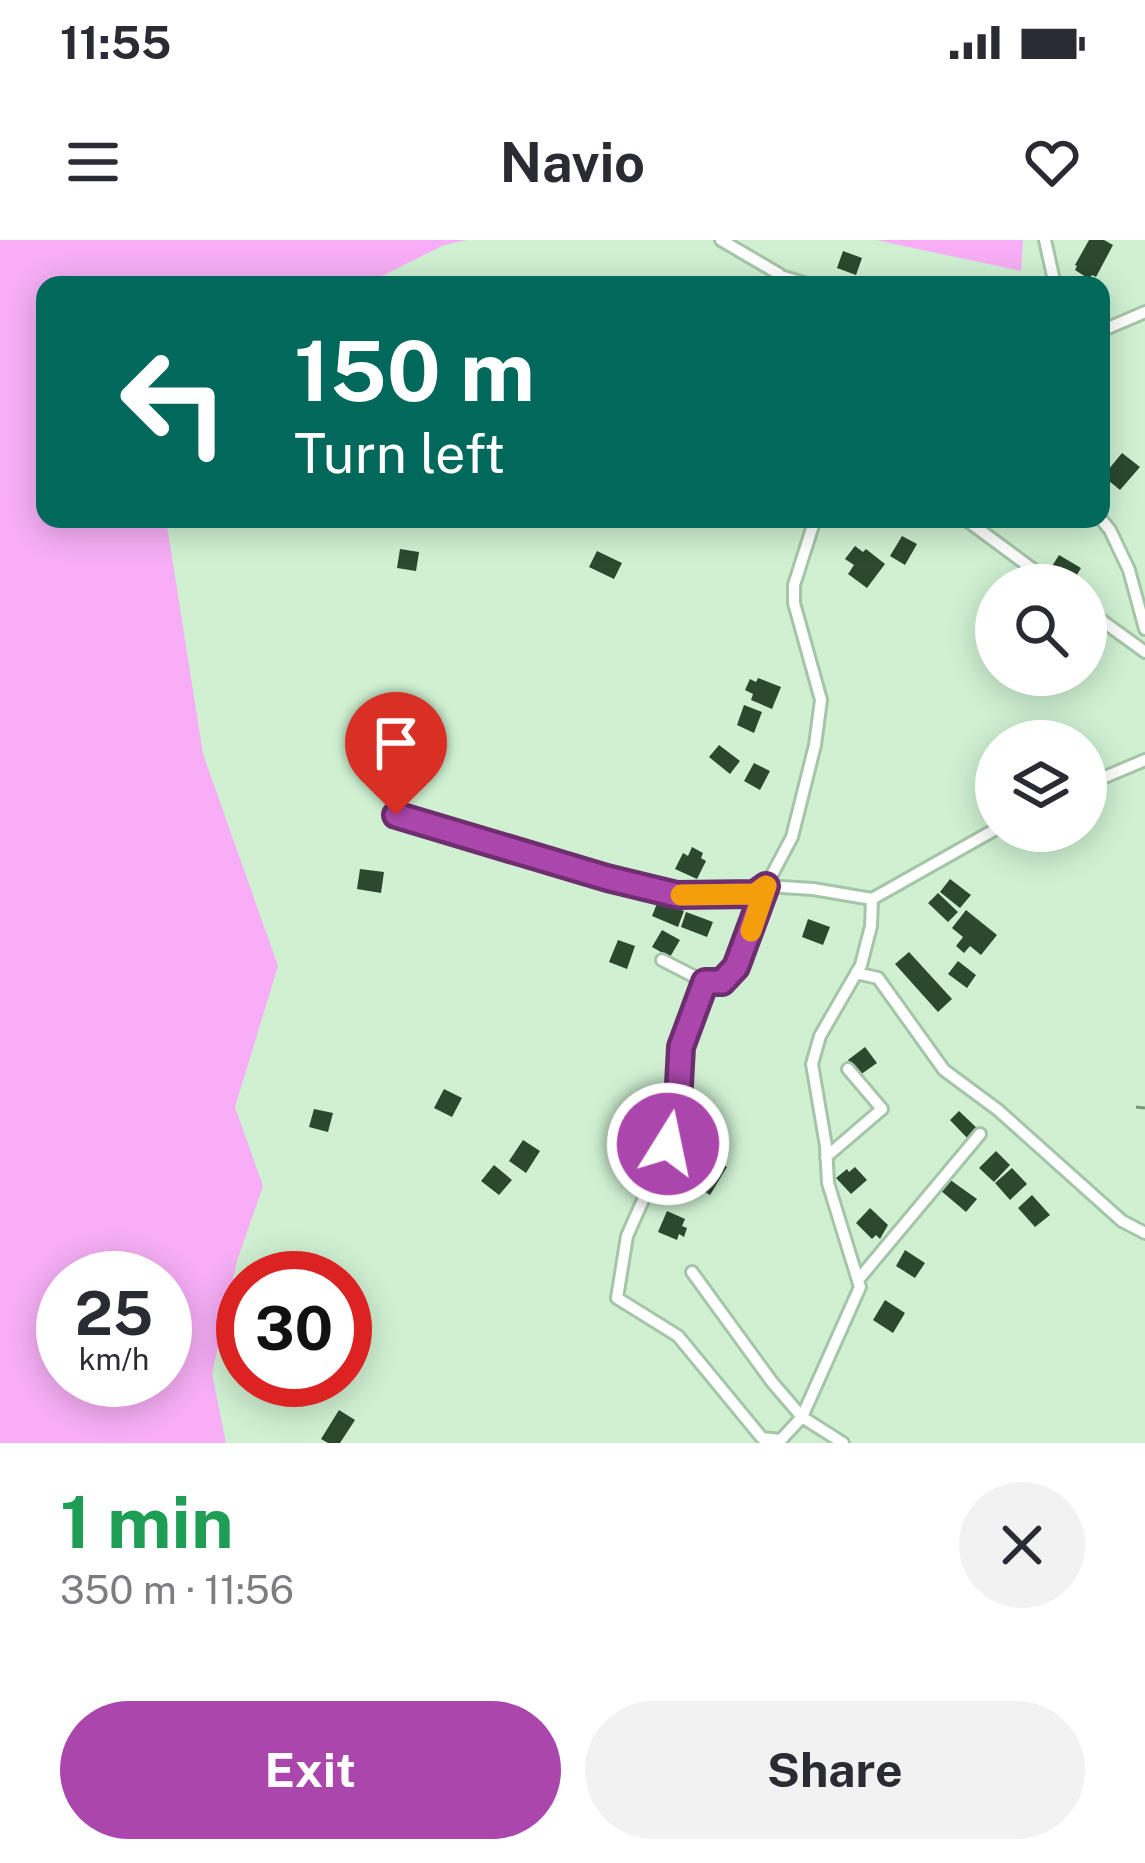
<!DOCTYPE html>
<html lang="en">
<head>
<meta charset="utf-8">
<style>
  :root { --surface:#fff; --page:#f2f2f3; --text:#2b2b33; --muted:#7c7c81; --accent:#ab47ac }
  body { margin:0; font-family:"Public Sans",sans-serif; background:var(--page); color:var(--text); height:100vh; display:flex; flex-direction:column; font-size:45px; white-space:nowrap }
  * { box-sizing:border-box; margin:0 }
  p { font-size:39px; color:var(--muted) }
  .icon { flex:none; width:66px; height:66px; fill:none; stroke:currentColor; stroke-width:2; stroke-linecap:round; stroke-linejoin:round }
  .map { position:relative; height:1203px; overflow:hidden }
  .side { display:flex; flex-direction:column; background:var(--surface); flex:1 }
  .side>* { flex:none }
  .hud { position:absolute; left:36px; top:36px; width:1074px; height:252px; border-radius:24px; box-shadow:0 6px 30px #0003; background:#00695c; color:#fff; overflow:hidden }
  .controls { position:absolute; left:975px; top:324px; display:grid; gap:24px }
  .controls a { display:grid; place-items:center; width:132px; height:132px; border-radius:50%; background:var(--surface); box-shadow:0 6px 30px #0003; font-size:60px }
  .speed { position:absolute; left:36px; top:1011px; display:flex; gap:24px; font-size:60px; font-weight:700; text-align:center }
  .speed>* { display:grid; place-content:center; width:156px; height:156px; border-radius:50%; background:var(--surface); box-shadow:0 6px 30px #0003; line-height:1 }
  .speed small { font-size:30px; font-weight:400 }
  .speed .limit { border:18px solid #d22; background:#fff; color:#111 }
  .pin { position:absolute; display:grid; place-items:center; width:102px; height:102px; color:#fff; margin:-123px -51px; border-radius:50% 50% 50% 0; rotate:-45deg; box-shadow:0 0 12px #0007 }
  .pin .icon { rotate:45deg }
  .me { position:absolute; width:132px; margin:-66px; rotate:10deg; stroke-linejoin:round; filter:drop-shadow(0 0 9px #0008) }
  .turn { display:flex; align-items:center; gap:42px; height:252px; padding:0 60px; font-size:54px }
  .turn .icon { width:156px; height:156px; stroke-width:2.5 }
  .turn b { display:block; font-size:84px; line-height:102px }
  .round { display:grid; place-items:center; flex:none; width:126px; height:126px; border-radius:63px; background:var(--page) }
  .overview { display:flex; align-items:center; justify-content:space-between; height:204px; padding:0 60px }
  h1 { font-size:72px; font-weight:700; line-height:90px; color:#1e9e55 }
  .cta { display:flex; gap:24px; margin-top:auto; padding:24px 60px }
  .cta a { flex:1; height:138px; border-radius:72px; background:var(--accent); color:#fff; font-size:48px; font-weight:700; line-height:138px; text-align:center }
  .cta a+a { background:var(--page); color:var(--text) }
  .status { display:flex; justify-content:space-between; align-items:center; height:84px; padding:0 60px; background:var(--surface); direction:ltr }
  .status svg { height:33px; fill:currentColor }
  header { display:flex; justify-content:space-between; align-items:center; height:156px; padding:0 60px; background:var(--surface); font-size:54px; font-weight:700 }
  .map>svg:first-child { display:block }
  .green { fill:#f7aef6; fill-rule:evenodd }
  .building { fill:#2c482f }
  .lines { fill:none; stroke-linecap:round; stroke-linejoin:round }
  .minor-casing { stroke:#a5c5a8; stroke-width:16 }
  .path { stroke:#7c957e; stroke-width:3; stroke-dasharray:9 9; stroke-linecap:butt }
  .minor { stroke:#fff; stroke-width:10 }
  .route-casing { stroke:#6f2e70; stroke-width:30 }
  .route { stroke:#ab47ac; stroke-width:21 }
  .slow { stroke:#f59e0b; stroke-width:21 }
</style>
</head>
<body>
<div class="status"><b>11:55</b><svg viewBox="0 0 49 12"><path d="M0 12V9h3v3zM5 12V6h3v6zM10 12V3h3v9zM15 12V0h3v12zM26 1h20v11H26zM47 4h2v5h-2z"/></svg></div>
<header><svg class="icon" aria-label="menu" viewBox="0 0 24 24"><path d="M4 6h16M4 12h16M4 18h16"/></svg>Navio<svg class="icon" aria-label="heart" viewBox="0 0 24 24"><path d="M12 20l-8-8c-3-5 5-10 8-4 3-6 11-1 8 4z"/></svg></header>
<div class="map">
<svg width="1145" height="1203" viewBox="0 0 1145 1203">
  <rect width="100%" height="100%" fill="#cff1d2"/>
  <path class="green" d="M0,0h467l-23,5 -80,40h-319v234h121l37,235 75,212 -43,141 28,79 -26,75 -25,113 14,69h-226zM63,1038h102v102h-102z
    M876,0h147l-2,31z"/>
  <path class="building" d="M1089,0h15l9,5 -17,32 -4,-2 -3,4 -14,-9 2,-4 -2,-1z
    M843,11l19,7 -6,17 -19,-7z
    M1122,213l18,14 -20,23 -17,-14z
    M902,296l15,8 -12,21 -15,-9z
    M855,306l8,6 3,-3 19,15 -18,24 -19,-14 6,-9 -9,-6z
    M400,309l19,3 -3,19 -19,-3z
    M597,311l25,12 -8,16 -25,-12z
    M1059,315l22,13 -10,17 -22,-14z
    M758,438l23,9 -9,22 -21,-9 2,-6 -8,-4 5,-11 6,3z
    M744,465l18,7 -8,21 -17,-8z
    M719,505l21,16 -10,13 -21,-17z
    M754,523l16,8 -10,19 -16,-9z
    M692,607l11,6 -2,5 5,3 -9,18 -22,-10 8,-16 5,3z
    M360,629l24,3 -3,21 -24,-4z
    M950,639l21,16 -11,13 -20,-16z
    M938,653l20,19 -10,10 -20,-19z
    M658,661l26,10 -6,16 -26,-11z
    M966,670l31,25 -16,20 -11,-9 -6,7 -8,-7 7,-9 -11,-9z
    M686,672l27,10 -6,15 -26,-10z
    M808,679l22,8 -7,18 -21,-8z
    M662,690l18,10 -10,17 -18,-10z
    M618,700l17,6 -8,23 -18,-7z
    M909,712l43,47 -14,13 -43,-48z
    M958,721l18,14 -9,13 -19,-14z
    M865,807l12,16 -17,12 -12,-15z
    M444,849l18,9 -10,19 -18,-9z
    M314,869l19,4 -5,19 -19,-5z
    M959,871l20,19 -10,10 -19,-20z
    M523,900l17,11 -14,22 -17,-12z
    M996,911l14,14 -16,17 -15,-14z
    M707,915l20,12 -17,28 -20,-13z
    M494,925l18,15 -13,15 -18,-14z
    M855,927l12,13 -16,14 -15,-16 11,-9 2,3z
    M1012,928l15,16 -17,16 -15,-17z
    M949,939l28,20 -11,13 -26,-22z
    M1032,955l18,20 -15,12 -17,-19z
    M870,968l18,17 -8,14 -4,-4 -4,4 -16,-16z
    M667,971l18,8 -3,7 5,2 -3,9 -5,-3 -2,6 -19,-8z
    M905,1010l20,13 -10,15 -19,-12z
    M885,1060l20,13 -12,20 -20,-13z
    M339,1170l16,10 -15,23h-12l-7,-4z"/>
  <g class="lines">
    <g class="minor-casing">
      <path id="minor" d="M721,0l58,34 10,11
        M1045,0l10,45
        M784,37l26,8
        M1101,91l44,-19
        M965,279l89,66
        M1101,279l9,11 19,40 16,59
        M1086,369l59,43
        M1086,545l59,-25
        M396,575l211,63 70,17 78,-1 11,-8 47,3 59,10 124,-70
        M662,720l43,22h17l14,-15 30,-81 26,-49 23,-92 6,-45 -27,-97v-18l21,-66
        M856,733l22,5 66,92 54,40 124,111 23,12
        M705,742l-24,65 -3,56 -10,41 -41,92 -10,62 61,38 84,102 18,2
        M826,917l56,-48 -34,-40
        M692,1032l80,110 30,35 -24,26
        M858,1040l122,-146
        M843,1203l-41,-26 58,-130 -32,-104 -2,-37 -14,-82 8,-28 41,-71 10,-39 1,-27"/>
    </g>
    <path class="path" d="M1136,867l9,1"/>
    <use href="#minor" class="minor"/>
  </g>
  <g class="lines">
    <g class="route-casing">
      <path id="route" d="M396,575l211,63 70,17 78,-1 11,-8 -30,81 -14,15h-17l-24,65 -3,56 -10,41"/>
    </g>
    <use href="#route" class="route"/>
    <path class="slow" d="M681,655l74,-1 11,-8 -15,45"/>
  </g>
</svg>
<div class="controls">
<a><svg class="icon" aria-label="search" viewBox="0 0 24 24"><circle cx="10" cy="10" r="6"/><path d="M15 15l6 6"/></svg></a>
<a><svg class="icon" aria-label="layers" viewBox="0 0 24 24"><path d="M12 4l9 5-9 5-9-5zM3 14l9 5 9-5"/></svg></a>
</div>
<div class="speed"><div>25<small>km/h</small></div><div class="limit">30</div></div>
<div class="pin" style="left:396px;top:575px;background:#d93025"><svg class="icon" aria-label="arrive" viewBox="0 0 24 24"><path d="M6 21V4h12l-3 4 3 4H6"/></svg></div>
<svg class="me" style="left:668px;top:904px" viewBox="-20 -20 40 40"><circle r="17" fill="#ab47ac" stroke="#fff" stroke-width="3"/><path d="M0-11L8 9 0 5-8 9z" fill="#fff"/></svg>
<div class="hud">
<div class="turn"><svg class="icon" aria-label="left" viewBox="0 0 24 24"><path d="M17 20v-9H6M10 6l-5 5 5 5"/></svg><div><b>150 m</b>Turn left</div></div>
</div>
</div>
<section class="side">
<div class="overview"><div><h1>1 min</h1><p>350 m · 11:56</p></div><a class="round"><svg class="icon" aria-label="close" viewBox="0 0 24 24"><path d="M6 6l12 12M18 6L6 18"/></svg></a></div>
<div class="cta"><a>Exit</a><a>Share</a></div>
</section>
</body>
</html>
